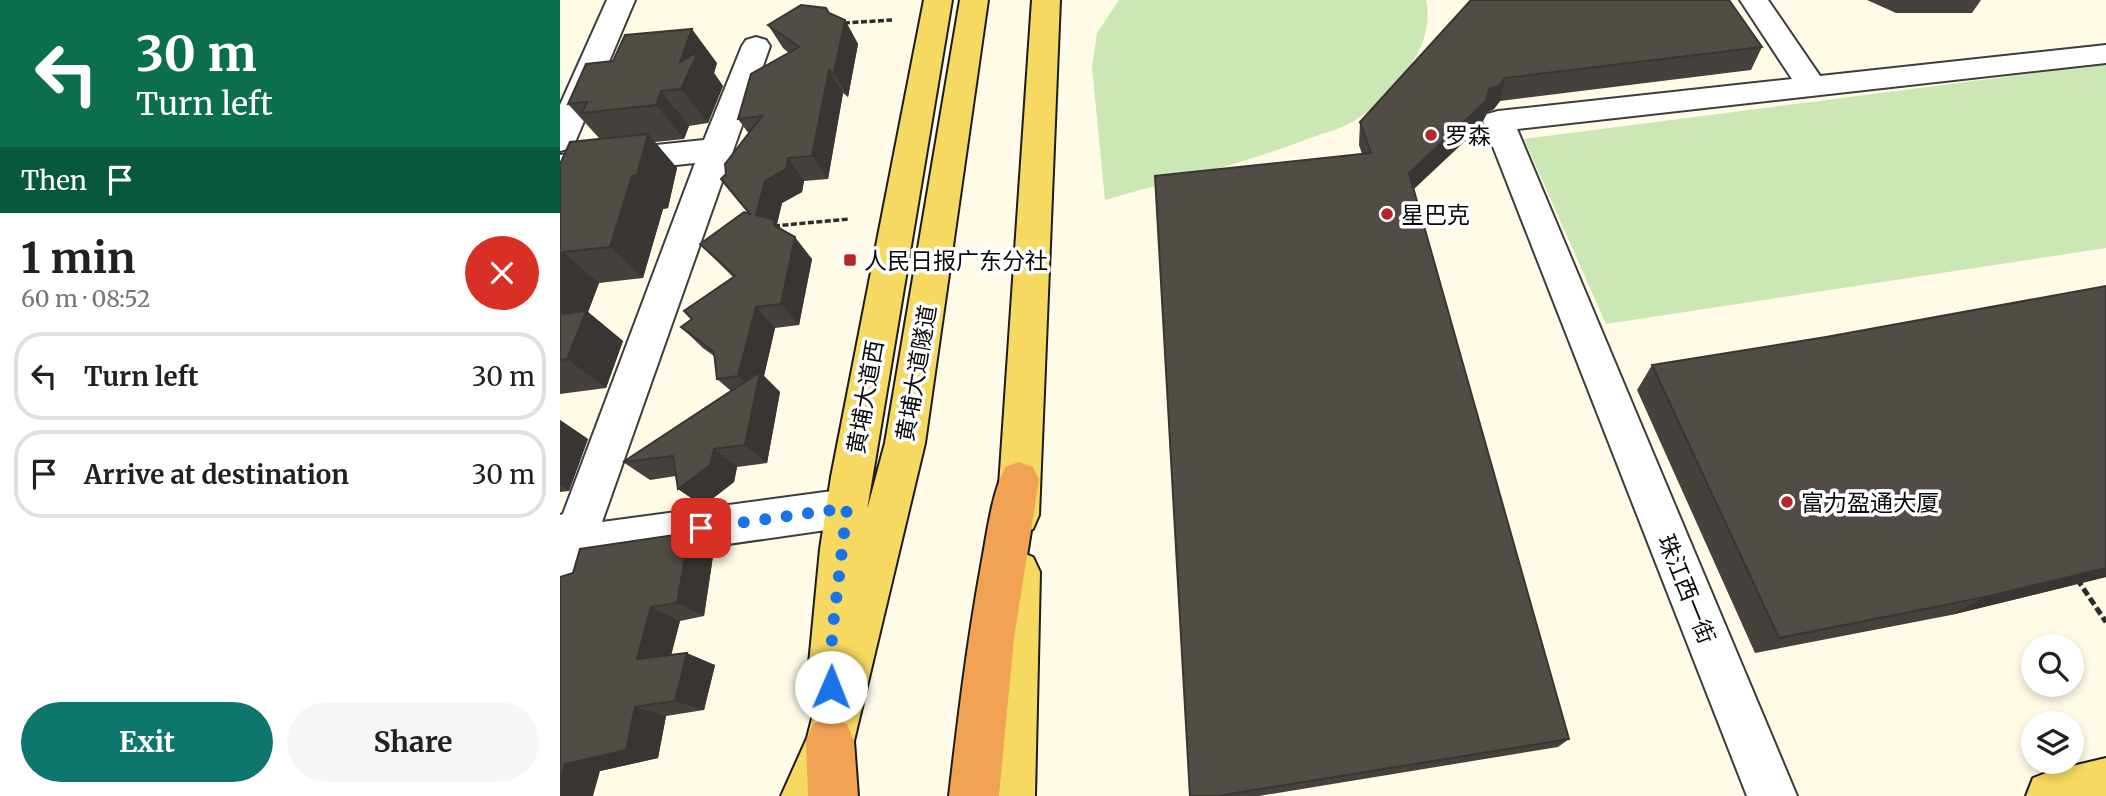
<!DOCTYPE html>
<html lang="en">
<head>
<meta charset="utf-8">
<style>
  :root { --surface:#fff; --page:#f6f6f6; --text:#202124; --muted:#757577; --line:#e0e0e0; --accent:#0f766e }
  body { margin:0; font-family:Merriweather,"Noto Sans SC",serif; background:var(--page); color:var(--text); height:100vh; display:flex; flex-direction:column; font-size:26px; white-space:nowrap }
  * { box-sizing:border-box; margin:0 }
  p { font-size:23px; color:var(--muted) }
  .icon { flex:none; width:38px; height:38px; fill:none; stroke:currentColor; stroke-width:2; stroke-linecap:round; stroke-linejoin:round }
  .map { position:relative; flex:1; overflow:hidden }
  .panel { display:flex; flex-direction:column; background:var(--surface); width:560px }
  .panel>* { flex:none }
  .banner { background:#0b6e4f; color:#fff; overflow:hidden }
  .tools { position:absolute; left:1461px; top:634px; display:grid; gap:14px }
  .tools a { display:grid; place-items:center; width:63px; height:63px; border-radius:50%; background:var(--surface); box-shadow:0 4px 10px #0003; font-size:35px }
  .pin { position:absolute; display:grid; place-items:center; width:60px; height:60px; color:#fff; margin:-30px; border-radius:14px; box-shadow:0 4px 10px #0006 }
  .me { position:absolute; width:77px; margin:-38px; rotate:1deg; stroke-linejoin:round; filter:drop-shadow(0 0 5px #0008) }
  .turn { display:flex; align-items:center; gap:24px; height:147px; padding:0 21px; font-size:32px }
  .turn .icon { width:91px; height:91px; stroke-width:2.5 }
  .turn b { display:block; font-size:49px; line-height:60px }
  .then { display:flex; align-items:center; height:66px; padding:0 21px; background:#0003; gap:14px; font-size:26px }
  .round { display:grid; place-items:center; flex:none; width:74px; height:74px; border-radius:37px; background:var(--page) }
  .head { display:flex; align-items:center; justify-content:space-between; height:119px; padding:0 21px }
  h1 { font-size:42px; font-weight:700; line-height:52px }
  .button { display:flex; gap:14px; margin-top:auto; padding:14px 21px }
  .button a { flex:1; height:80px; border-radius:42px; background:var(--accent); color:#fff; font-size:28px; font-weight:700; line-height:80px; text-align:center }
  .button a+a { background:var(--page); color:var(--text) }
  ul { padding:0; list-style:none }
  li { display:flex; align-items:center; gap:21px; height:88px; margin:0 14px 10px; padding:0 7px; border:4px solid var(--line); border-radius:28px }
  li div { flex:1 }
  li b { display:block; font-size:26px }
  li em { font-style:normal }
  main { display:flex; flex:1; min-height:0 }
  .map>svg:first-child { display:block }
  .green { fill:#cbe7b3 }
  .lines { fill:none; stroke-linecap:round; stroke-linejoin:round }
  .minor-casing { stroke:#3d3d3d; stroke-width:4 }
  .major-casing { stroke:#1b1b1b; stroke-width:4 }
  .highway-casing { stroke:#1b1b1b; stroke-width:4 }
  .path-far1 { stroke:#2c2c2c; stroke-width:3.5; stroke-dasharray:6 2.5; stroke-linecap:butt }
  .path { stroke:#2c2c2c; stroke-width:5; stroke-dasharray:8 3.5; stroke-linecap:butt }
  .minor { fill:#fff; fill-rule:evenodd }
  .major { fill:#f6d960; fill-rule:evenodd }
  .highway { fill:#f1a353; fill-rule:evenodd }
  .wall { fill:#47413d }
  .shaded-wall { fill:#393532 }
  .building { fill:#524c47; stroke:#393532; stroke-width:2 }
  .route { stroke:#1a73e8; stroke-width:12; stroke-dasharray:0 21.6 }
  .poi-dot { fill:#b52727; stroke:#fff; stroke-width:2.5 }
  .labels { text-anchor:middle; dominant-baseline:central; stroke-width:7; stroke-linejoin:round; paint-order:stroke }
  .poi-label { font-size:23px; fill:#0a0a0a; stroke:#fff; text-anchor:start }
  .street-label { font-size:23px; fill:#0a0a0a; stroke:#fff }
</style>
</head>
<body>
<main>
<section class="panel">
<div class="banner">
<div class="turn"><svg class="icon" aria-label="left" viewBox="0 0 24 24"><path d="M17 20v-9H6M10 6l-5 5 5 5"/></svg><div><b>30 m</b>Turn left</div></div>
<div class="then">Then<svg class="icon" aria-label="arrive" viewBox="0 0 24 24"><path d="M6 21V4h12l-3 4 3 4H6"/></svg></div>
</div>
<div class="head"><div><h1>1 min</h1><p>60 m · 08:52</p></div><a class="round" style="background:#d93025;color:#fff"><svg class="icon" aria-label="close" viewBox="0 0 24 24"><path d="M6 6l12 12M18 6L6 18"/></svg></a></div>
<ul>
<li><svg class="icon" aria-label="left" viewBox="0 0 24 24"><path d="M17 20v-9H6M10 6l-5 5 5 5"/></svg><div><b>Turn left</b></div><em>30 m</em></li>
<li><svg class="icon" aria-label="arrive" viewBox="0 0 24 24"><path d="M6 21V4h12l-3 4 3 4H6"/></svg><div><b>Arrive at destination</b></div><em>30 m</em></li>
</ul>
<div class="button"><a>Exit</a><a>Share</a></div>
</section>
<div class="map">
<svg width="1546" height="796" viewBox="0 0 1546 796">
  <rect width="100%" height="100%" fill="#fffbe7"/>
  <path class="green" d="M559,0h307c11,47 -34,97 -72,121 -13,8 -30,12 -44,17 -66,26 -137,42 -205,62l-13,-133 5,-34z
    M1546,64v184l-500,76 -82,-185z"/>
  <g class="lines">
    <g class="minor-casing">
      <path id="minor" d="M47,0h28l-59,140 -5,8 -11,3v-46z
        M1180,0h28l52,76 286,-31v18l-589,66 280,667h-50l-264,-675 4,-7 11,-3 294,-32z
        M196,37l10,3 4,6 -168,476 245,-33 15,6 6,13 -6,13 -15,6 -259,37 -13,35 -15,6v-90l3,-1 132,-351 -135,14v-22l144,-15 38,-94 4,-6z"/>
    </g>
    <g class="major-casing">
      <path id="major" d="M364,0h28l-85,510 18,-67 75,-443h28l-63,443 -71,298 -23,55h-50l26,-58 14,-55 -5,-3 -7,-16 11,-115 11,-72z
        M472,0h28l-21,515 -6,14 -15,5 -15,-5 -6,-14z
        M458,551l15,6 7,15 -5,224h-50l11,-224 7,-15z
        M1546,758v38h-80l7,-18 18,-7z"/>
    </g>
    <g class="highway-casing">
      <path id="highway" d="M459,462l14,5 6,13 -25,158 -15,158h-50c9,-77 18,-153 32,-230 6,-32 10,-69 24,-99z
        M270,717l17,7 7,17 4,55h-50l-2,-55 7,-17z"/>
    </g>
    <path class="path-far1" d="M284,23l48,-3
      M214,226l75,-7"/>
    <path class="path" d="M1517,579l29,43"/>
    <use href="#minor" class="minor"/>
    <use href="#major" class="major"/>
    <use href="#highway" class="highway"/>
  </g>
  <path class="wall" d="M911,0l291,47 -11,23 -251,31 -6,8 -9,4 -3,12 -68,64 155,550 -11,8 -299,49h-69l172,-642 -3,-9 1,-23z
    M1307,0h114l-9,13h-76z
    M270,14l15,6 13,24 -10,53 -5,-4 -15,86 -24,2 -2,11 -20,11 -5,21 35,35 -13,66 -24,3 -11,48 16,16 -13,71 -30,4 -3,15 -31,24 -25,-17 -2,-13 -26,4 -27,-18 108,-71 -14,-12 -3,-23 -11,-8 -22,-21 11,-8 41,-42 -33,-33 49,-31 -28,-34 5,-5 23,-40 -11,-15 51,-66 -6,-5 -15,-23z
    M157,63l-3,10 9,13 -15,37 -19,3 -5,13 -29,3 22,26 -9,40 -5,1 -20,69 -44,5 -11,29 35,29 -17,47 -46,6v-230l46,-26h-7l-31,-34z
    M1092,365l454,212 -155,38 -196,38 -118,-263z
    M0,420l28,19 -19,52 -9,1z
    M147,550l6,6 -9,60 -24,5 -9,34 44,10 -11,45 -38,6 -8,42 -58,13 -40,-194z"/>
  <path class="shaded-wall" d="M285,20l13,24 -10,53 -14,-24z
    M132,29l25,34 -3,10 9,13 -15,37 -27,-34 -1,-27z
    M269,70l14,23 -15,86 -16,-23z
    M945,78l-5,23 -6,8 -9,4 -3,12 -75,70 2,-22 80,-84z
    M101,91l28,35 -5,13 -28,-34z
    M88,134l29,34 -9,40 -5,1 -20,69 -33,-31 22,-71z
    M228,158l16,23 -2,11 -20,11 -5,21 13,17 -34,-26 9,-34z
    M235,237l17,22 -13,66 -18,-21z
    M3,252l36,31 -11,29 35,29 -17,47 -39,-29 -7,-23v-78z
    M196,307l19,21 -11,48 16,16 -13,71 -22,-18 11,-53 -18,-16z
    M0,420l28,19 -19,52 -9,-6z
    M154,449l23,18 -3,15 -31,24 -25,-17z
    M121,534l26,16 6,6 -9,60 -27,-13z
    M1546,568v9l-155,38 34,-18z
    M91,607l29,14 -13,50 -30,-12z
    M127,653l28,12 -11,45 -29,-9z
    M75,707l31,9 -8,42 -58,13 -7,25h-33v-14l5,-18z"/>
  <path class="building" d="M911,0h258l33,47 -257,31 -6,8 -10,3 -3,12 -77,72 160,566 -352,57h-27l-35,-620 216,-23 -11,-31z
    M241,5l25,3 3,5 16,7 -11,53 -5,-3 -17,86 -24,2 -2,11 -21,12 -9,34 17,4 2,7 20,11 -14,67 -25,3 -18,69 -21,3 -3,-27 -33,-25 11,-8 -8,-8 51,-35 -35,-32 44,-32 6,2 -29,-35 5,-5 -1,-10 37,-48 -24,3 13,-45 48,-27 -31,-22z
    M132,29l-12,33 18,-10 -17,37 -20,2 -5,14 -74,8 5,-11 -19,2 18,-40 27,-3 12,-26z
    M88,134l-11,41 -5,1 -22,71 -47,5 -3,6v-94l10,-22z
    M1546,286v282l-121,29 -206,41 -127,-273 174,-28z
    M26,311l-19,48 -7,1v-46z
    M200,372l-15,73 -31,4 -4,16 -32,24 -5,-33 -50,6z
    M121,534l7,7 -11,62 -26,4 -14,52 50,-6 -12,48 -40,6 -9,43 -61,14 -5,18v-205l13,-4 7,-24z"/>
  <g class="lines">
    <path class="route" d="M141,528l146,-20 -15,126 -1,53"/>
  </g>
  <g class="poi-dot">
    <circle cx="871" cy="135" r="7"/>
    <circle cx="827" cy="214" r="7"/>
    <rect x="283" y="253" width="14" height="14" rx="3.5"/>
    <circle cx="1227" cy="502" r="7"/>
  </g>
  <g class="labels">
    <g class="poi-label">
      <text x="885" y="135">罗森</text>
      <text x="841" y="214">星巴克</text>
      <text x="304" y="260">人民日报广东分社</text>
      <text x="1241" y="502">富力盈通大厦</text>
    </g>
    <g class="street-label">
      <text transform="translate(356 373) rotate(-80)">黄埔大道隧道</text>
      <text transform="translate(305 397) rotate(-80)">黄埔大道西</text>
      <text transform="translate(1127 589) rotate(68)">珠江西一街</text>
    </g>
  </g>
</svg>
<div class="tools">
<a><svg class="icon" aria-label="search" viewBox="0 0 24 24"><circle cx="10" cy="10" r="6"/><path d="M15 15l6 6"/></svg></a>
<a><svg class="icon" aria-label="layers" viewBox="0 0 24 24"><path d="M12 4l9 5-9 5-9-5zM3 14l9 5 9-5"/></svg></a>
</div>
<div class="pin" style="left:141px;top:528px;background:#d93025"><svg class="icon" aria-label="arrive" viewBox="0 0 24 24"><path d="M6 21V4h12l-3 4 3 4H6"/></svg></div>
<svg class="me" style="left:271px;top:687px" viewBox="-20 -20 40 40"><circle r="19" fill="#fff"/><path d="M0-13L10 11 0 6-10 11z" fill="#1a73e8"/></svg>
</div>
</main>
</body>
</html>
